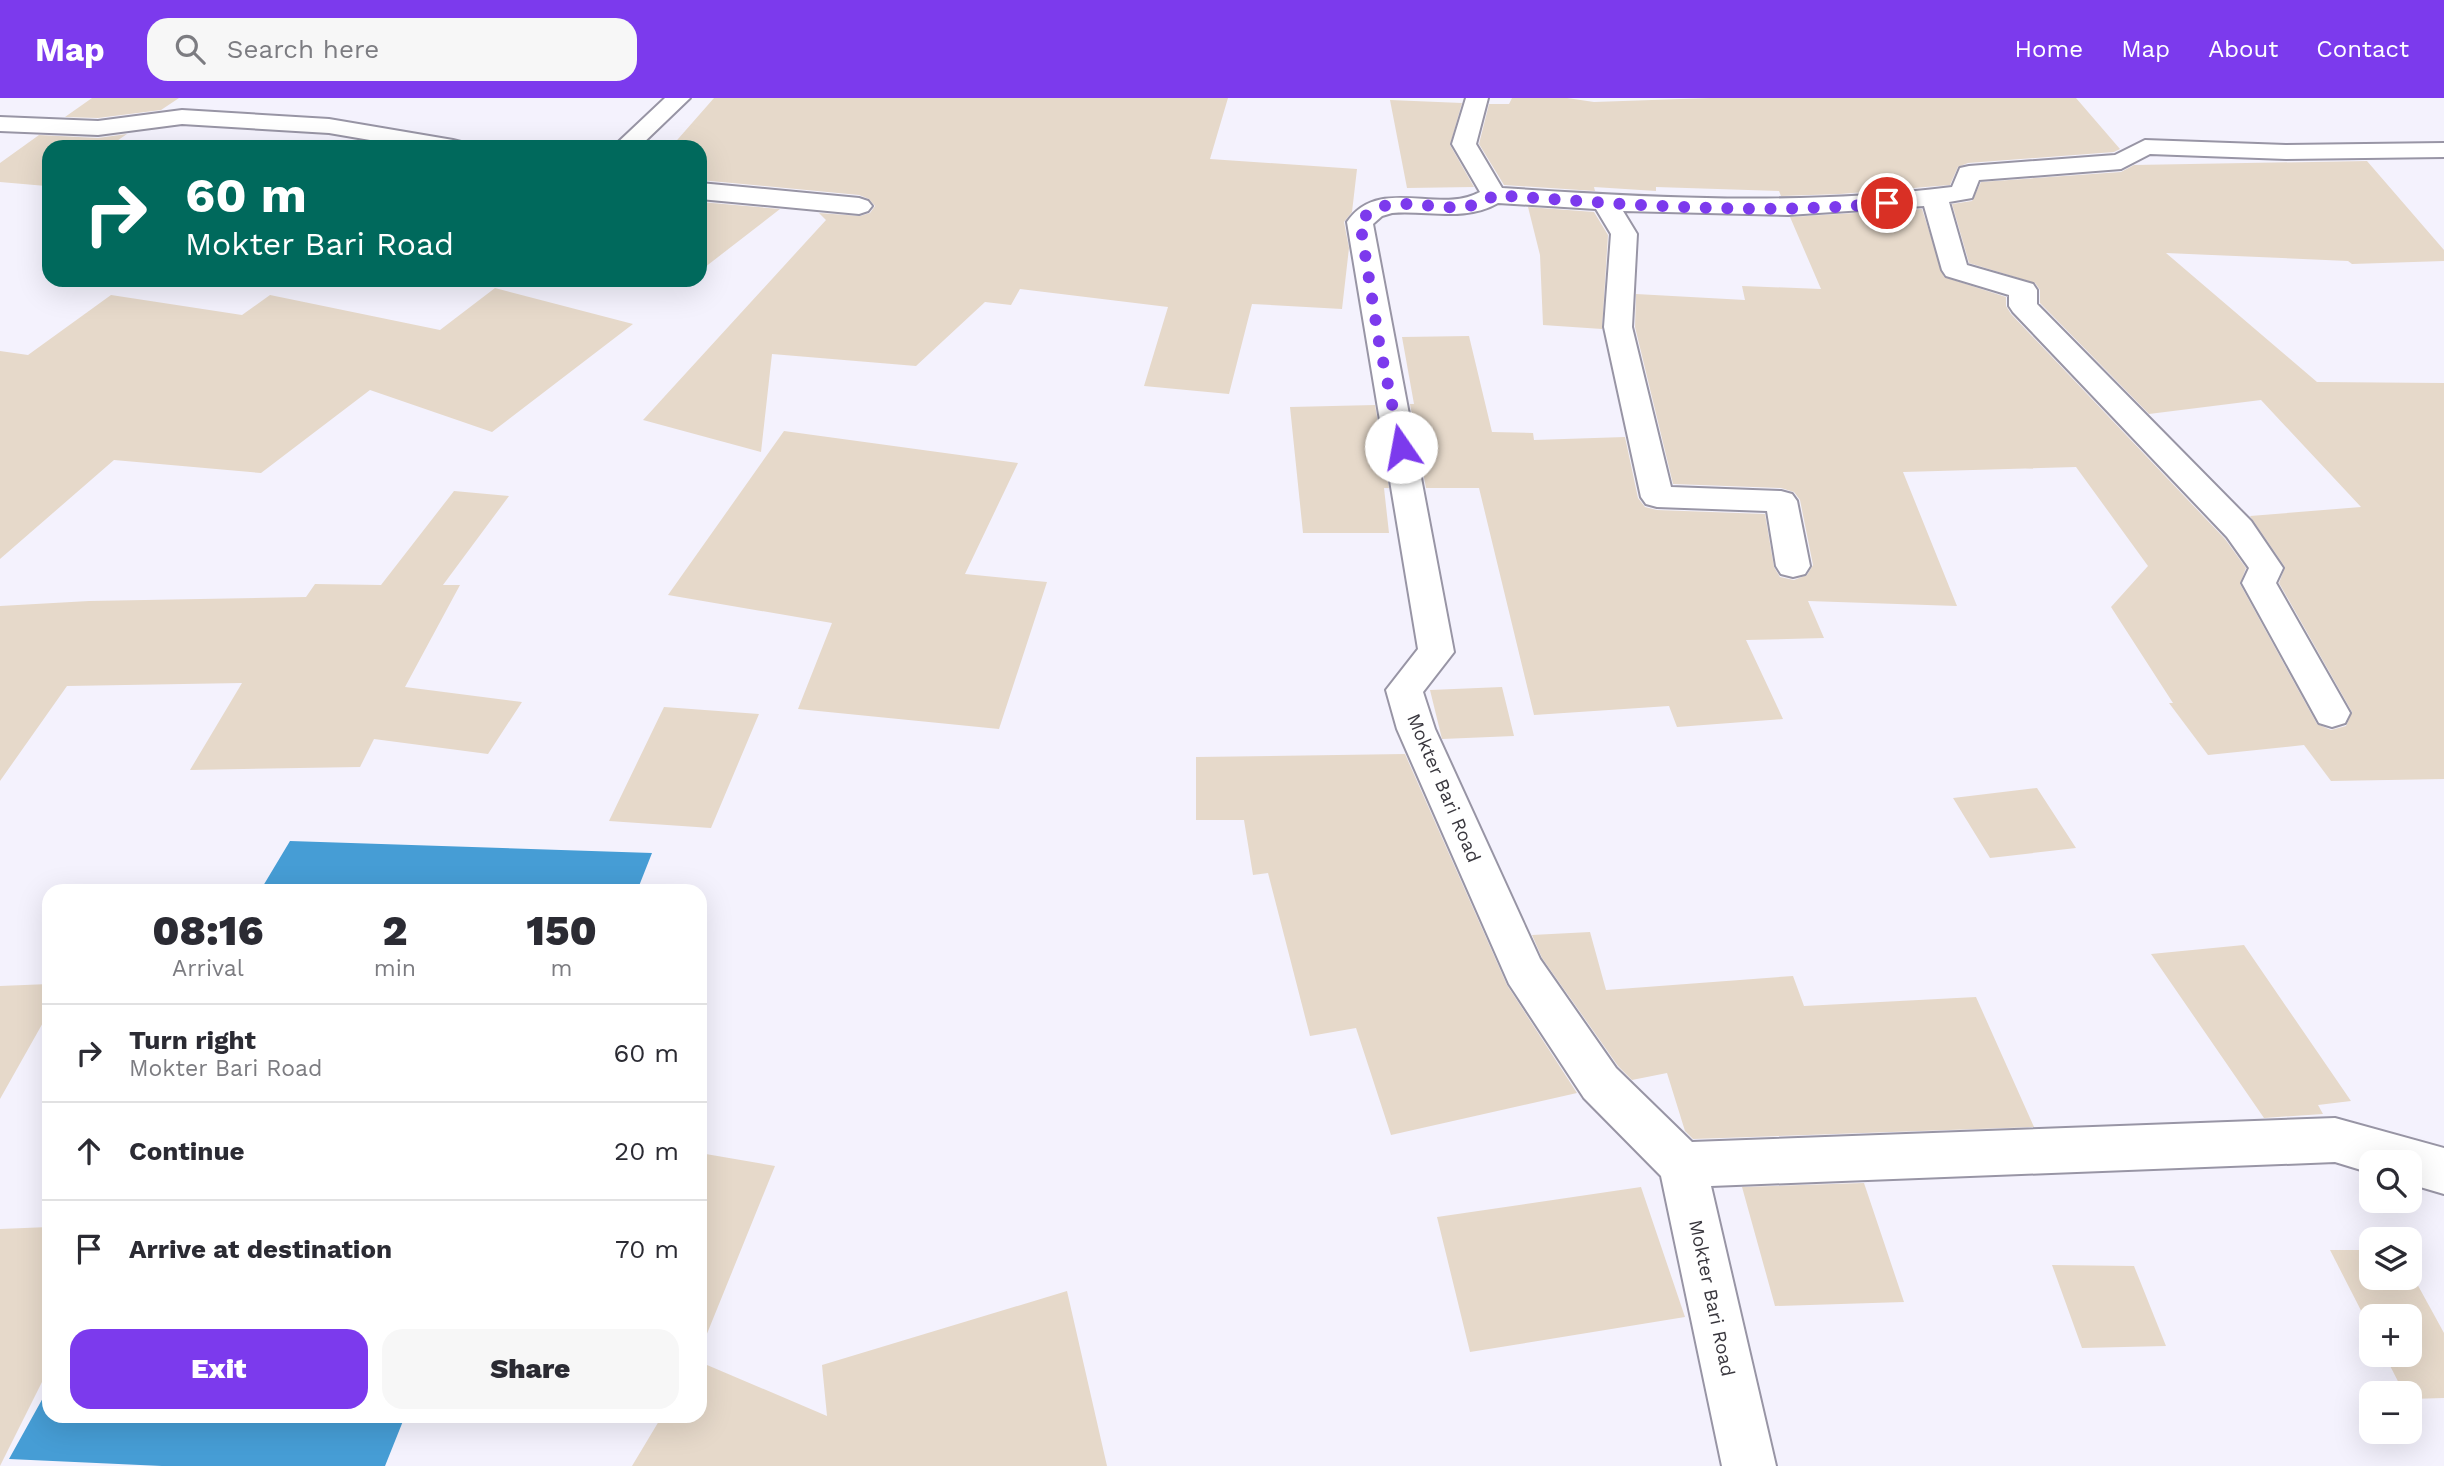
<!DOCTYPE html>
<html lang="en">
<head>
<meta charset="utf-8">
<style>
  :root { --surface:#fff; --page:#f7f7f7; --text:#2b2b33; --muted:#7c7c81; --line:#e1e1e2; --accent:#7c3aed }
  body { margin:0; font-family:"Work Sans",sans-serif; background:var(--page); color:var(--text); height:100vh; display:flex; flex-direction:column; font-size:26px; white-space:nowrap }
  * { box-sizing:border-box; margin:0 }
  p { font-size:23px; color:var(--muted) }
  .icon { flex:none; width:38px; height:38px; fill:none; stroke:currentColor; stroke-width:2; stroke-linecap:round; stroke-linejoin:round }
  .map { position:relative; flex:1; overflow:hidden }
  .side { position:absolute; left:42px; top:786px; width:665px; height:539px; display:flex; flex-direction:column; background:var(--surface); border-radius:21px; box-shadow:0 7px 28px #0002 }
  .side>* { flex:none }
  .banner { position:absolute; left:42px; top:42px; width:665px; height:147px; border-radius:21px; box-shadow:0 7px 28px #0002; background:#00695c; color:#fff; overflow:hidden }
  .fabs { position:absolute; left:2359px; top:1052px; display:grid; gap:14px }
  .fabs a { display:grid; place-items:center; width:63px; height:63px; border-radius:14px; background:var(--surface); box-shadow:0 7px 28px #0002; font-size:35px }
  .pin { position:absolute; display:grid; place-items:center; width:60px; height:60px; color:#fff; margin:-30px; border:4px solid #fff; border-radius:50%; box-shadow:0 2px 7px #0007 }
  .me { position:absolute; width:77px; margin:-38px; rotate:348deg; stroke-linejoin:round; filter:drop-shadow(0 0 5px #0008) }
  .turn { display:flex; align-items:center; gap:24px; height:147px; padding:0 28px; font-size:32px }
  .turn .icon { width:91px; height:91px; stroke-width:2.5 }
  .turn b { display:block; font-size:49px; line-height:60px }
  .eta { display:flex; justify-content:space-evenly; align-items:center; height:119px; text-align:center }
  .eta b { font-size:42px; font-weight:800; line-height:49px }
  .button { display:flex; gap:14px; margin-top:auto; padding:14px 28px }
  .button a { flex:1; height:80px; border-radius:21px; background:var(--accent); color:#fff; font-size:28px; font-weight:800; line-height:80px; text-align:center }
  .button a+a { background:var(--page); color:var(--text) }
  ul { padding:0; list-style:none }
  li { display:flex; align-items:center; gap:21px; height:98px; padding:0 28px; border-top:2px solid var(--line) }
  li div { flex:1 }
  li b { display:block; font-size:26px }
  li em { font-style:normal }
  header { display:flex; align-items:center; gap:42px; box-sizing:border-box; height:98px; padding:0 35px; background:var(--accent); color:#fff }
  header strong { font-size:33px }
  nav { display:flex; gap:38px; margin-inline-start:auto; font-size:24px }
  .search { width:490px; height:63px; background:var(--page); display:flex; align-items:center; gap:18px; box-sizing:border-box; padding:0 24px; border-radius:21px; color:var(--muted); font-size:26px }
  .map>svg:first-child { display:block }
  .water { fill:#469dd5 }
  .building { fill:#e6d9ca }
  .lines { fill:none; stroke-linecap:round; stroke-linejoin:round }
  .minor-casing { stroke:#9895a5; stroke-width:4 }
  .minor { fill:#fff; fill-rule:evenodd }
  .route { stroke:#7c3aed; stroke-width:12; stroke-dasharray:0 21.6 }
  .labels { text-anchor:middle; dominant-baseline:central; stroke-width:6; stroke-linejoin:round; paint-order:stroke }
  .street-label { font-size:19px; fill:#39373e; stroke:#fff }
</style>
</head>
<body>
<header>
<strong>Map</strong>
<div class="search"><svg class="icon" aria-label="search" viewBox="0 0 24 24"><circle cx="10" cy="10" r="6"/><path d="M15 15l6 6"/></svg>Search here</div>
<nav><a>Home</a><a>Map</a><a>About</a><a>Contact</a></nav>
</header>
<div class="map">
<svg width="2444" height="1368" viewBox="0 0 2444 1368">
  <rect width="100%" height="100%" fill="#f4f2fd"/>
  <path class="water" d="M290,743l362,12 -15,38h-377z
    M49,1289v29h356l-20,50h-223l-153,-7z"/>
  <path class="building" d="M92,0h87l-18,12 -63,8 -33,-1z
    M714,0h514l-18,61 147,10 -5,43 -8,10 5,26 -7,61 -90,-5 -23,90 -85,-8 24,-79 -148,-18 -9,16 -26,-3 -69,64 -144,-12 -11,98 -118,-32 183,-200 -7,-7 41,3 10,-3 5,-7 -6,-7 -10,-4 -159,-15v-33h-29z
    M1512,0h55l27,4 116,-4h366l44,51 -6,3 -146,11 -10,4 -8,18 -110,9 -59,2 -2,-5 -123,-4v4l-62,-4 1,4 -91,-6 -25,-41 10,-40h20z
    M1390,2l72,3 -12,42 24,42 -67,1z
    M127,36l-19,13h-59v37l-3,2 -46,-4v-19l39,-28 59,3z
    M2367,63l77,89v11l-92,3 -4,-3 -182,-8 151,129 127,1v396l-113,2 -27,-36 -96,10 -39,-52h4l-62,-96 37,-41 -72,-99 -173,5 54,134 -149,-5 16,37 -78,2 37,79 -106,8 -8,-21 -135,9 -55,-227h-53l-16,-84h4l-12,-67 67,-1 23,96 41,1 1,7 91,-3 13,61 7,9 12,3 108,4 9,53 6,10 14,3 13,-5 6,-10 -13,-65 -6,-8 -13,-4 -108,-4 -38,-157 1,-33 109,6 -3,-14 79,3 -31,-72 132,-8 22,68 62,20v9l5,8 214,225 21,29 -6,16 77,140 14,6 15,-4 6,-14 -73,-129 6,-16 -35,-51 111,-9 -100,-107 -112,14 -109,-111v-13l-5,-7 -66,-20 -17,-59 20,-3 9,-19 140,-10 13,-7z
    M700,104l80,7 -80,62z
    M1528,109l66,5 14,23 -6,94 -59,-4 -3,-70z
    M495,190l138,36 -141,108 -122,-42 -109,83 -147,-13 -114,99v-208l28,4 83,-60 131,20 28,-20 170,35z
    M1375,307l14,83h-5l5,45h-86l-13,-126z
    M784,333l234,32 -53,111 82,8 -48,147 -201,-20 34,-86 -164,-28z
    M454,393l55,5 -66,89h17l-55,102 117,15 -34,52 -114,-15 -14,28 -170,3 52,-87 -175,3 -67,95v-175l89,-5 217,-4 9,-13 66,1z
    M1502,589l12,49 -72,3 -12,-49z
    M664,609l95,7 -48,114 -102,-7z
    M1405,656l102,231 70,108 -186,42 -35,-107 -46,8 -42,-163 -15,2 -9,-55h-48v-63z
    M2037,690l39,60 -86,10 -37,-60z
    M1590,834l16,58 187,-14 11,30 172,-9 58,130 -341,12 -8,-8 -18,-58 -35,7 -14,-14 -76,-108 -10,-23z
    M2244,847l107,156 -33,4 5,9 -59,4 -113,-164z
    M49,886v28l-49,87v-113z
    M700,1055l75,13 -73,180h-2z
    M1864,1085l40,119 -129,4 -33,-119z
    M1641,1089l44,130 -215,35 -33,-135z
    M49,1129v141l-49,98v-237z
    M2330,1152h41v28h39v-7l34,62v65l-34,1v-6h-6l-20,-39h26v-38h-39v14z
    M2052,1167l82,1 32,80 -84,2z
    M1067,1193l40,175h-475l30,-50h38v-54l127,54 -5,-51z"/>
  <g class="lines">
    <g class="minor-casing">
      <path id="minor" d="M665,0h25l-51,49h-26z
        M1466,0h22l-12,46 26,44c151,10 300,18 450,-1l8,-19 9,-2 146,-11 30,-15 141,5 158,-2v14l-158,2 -136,-5 -29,15 -142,11 -7,18 -23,4 18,63 66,19 4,6v14l214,217 32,47 -7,15 74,130 -5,10 -13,4 -13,-4 -77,-140 7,-15 -22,-31 -214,-225 -4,-6v-11l-63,-19 -4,-6 -18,-64 -136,9 -165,-4 14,23 -5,93 39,160 110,4 11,3 5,7 13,65 -5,8 -12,3 -12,-3 -5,-8 -9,-55 -110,-4 -11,-3 -5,-7 -37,-170 7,-93 -15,-25 -98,-6c-33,19 -70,7 -106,10l-10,3 -9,8 81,428 -31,40 12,37 105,230 76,109 76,74 643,-24 109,30v46l-34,-10v-22h-39v11l-36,-11 -624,24 65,280h-54l-61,-290 -77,-78 -75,-114 -112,-255 -11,-39 32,-41 -71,-427c32,-47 92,-7 133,-30l-28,-48z
        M182,12l147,9 124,21 8,2 4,5h-54l-82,-14 -147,-9 -84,11 -98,-4v-14l98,4z
        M700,85l159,15 9,3 4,5 -4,5 -9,3 -159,-15z"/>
    </g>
    <use href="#minor" class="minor"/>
  </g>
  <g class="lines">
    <path class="route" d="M1401,349l-22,-105 -19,-120c31,-41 95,5 134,-27 129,9 263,21 393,8"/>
  </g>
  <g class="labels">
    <g class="street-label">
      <text transform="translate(1444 690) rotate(67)">Mokter Bari Road</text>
      <text transform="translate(1712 1200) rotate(78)">Mokter Bari Road</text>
    </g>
  </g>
</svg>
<div class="fabs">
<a><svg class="icon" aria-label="search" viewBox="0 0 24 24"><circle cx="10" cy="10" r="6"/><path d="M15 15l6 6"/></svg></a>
<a><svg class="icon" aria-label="layers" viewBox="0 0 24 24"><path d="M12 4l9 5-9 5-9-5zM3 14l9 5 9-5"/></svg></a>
<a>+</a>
<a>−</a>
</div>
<div class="pin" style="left:1887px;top:105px;background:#d93025"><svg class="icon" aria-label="arrive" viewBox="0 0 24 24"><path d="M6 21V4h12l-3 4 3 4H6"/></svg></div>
<svg class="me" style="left:1401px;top:349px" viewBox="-20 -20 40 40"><circle r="19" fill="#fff"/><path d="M0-13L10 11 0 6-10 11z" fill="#7c3aed"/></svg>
<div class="banner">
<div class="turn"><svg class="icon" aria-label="right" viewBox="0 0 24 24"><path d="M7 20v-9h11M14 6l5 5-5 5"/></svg><div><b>60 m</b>Mokter Bari Road</div></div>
</div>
<section class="side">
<div class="eta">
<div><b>08:16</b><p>Arrival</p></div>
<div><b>2</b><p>min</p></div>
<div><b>150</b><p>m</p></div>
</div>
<ul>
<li><svg class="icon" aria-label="right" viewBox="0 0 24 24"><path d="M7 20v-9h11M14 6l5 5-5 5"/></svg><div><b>Turn right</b><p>Mokter Bari Road</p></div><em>60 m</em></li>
<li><svg class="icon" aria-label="ahead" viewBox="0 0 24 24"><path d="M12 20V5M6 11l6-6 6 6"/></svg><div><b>Continue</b></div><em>20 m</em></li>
<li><svg class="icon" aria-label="arrive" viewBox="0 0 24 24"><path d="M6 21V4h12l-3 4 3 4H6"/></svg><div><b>Arrive at destination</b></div><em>70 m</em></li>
</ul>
<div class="button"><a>Exit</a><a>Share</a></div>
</section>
</div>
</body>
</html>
